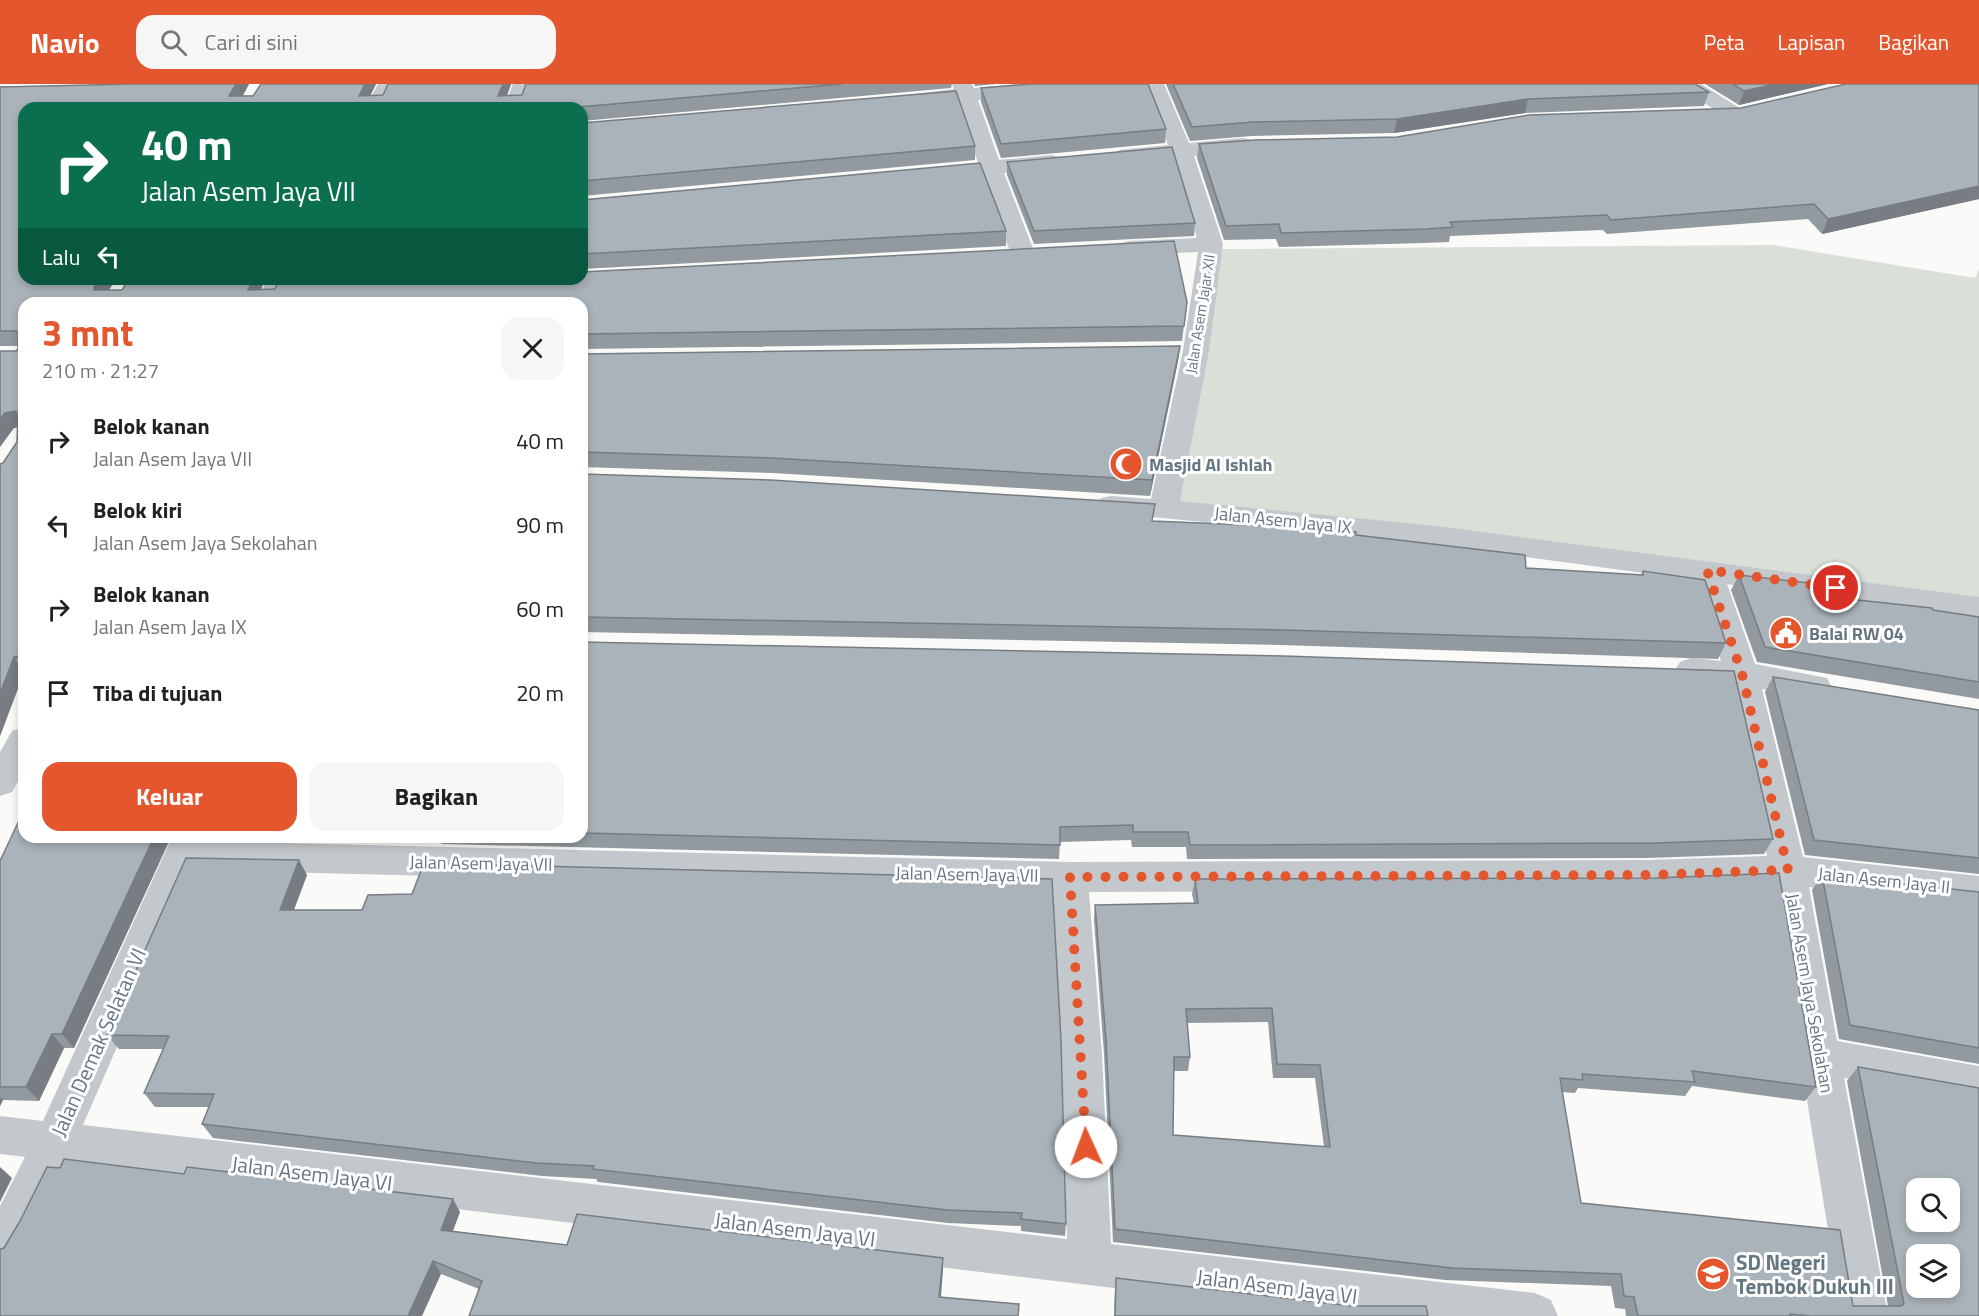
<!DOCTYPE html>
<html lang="id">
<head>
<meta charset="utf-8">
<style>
  :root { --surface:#fff; --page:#f6f6f6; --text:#202124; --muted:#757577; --accent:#e4572e }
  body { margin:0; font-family:"Titillium Web",sans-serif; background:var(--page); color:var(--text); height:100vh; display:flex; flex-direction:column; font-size:22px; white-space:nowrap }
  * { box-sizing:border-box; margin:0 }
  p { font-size:20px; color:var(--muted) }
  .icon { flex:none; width:33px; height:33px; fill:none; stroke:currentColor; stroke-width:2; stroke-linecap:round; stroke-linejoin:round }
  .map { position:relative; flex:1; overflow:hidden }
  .details { position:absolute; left:18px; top:213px; width:570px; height:546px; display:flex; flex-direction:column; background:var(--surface); border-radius:18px; box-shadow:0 3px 9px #0003 }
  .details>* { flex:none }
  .guide { position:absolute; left:18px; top:18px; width:570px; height:183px; border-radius:18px; box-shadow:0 3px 9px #0003; background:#0b6e4f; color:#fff; overflow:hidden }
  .buttons { position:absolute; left:1906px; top:1094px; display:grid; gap:12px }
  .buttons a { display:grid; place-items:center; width:54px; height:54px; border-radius:12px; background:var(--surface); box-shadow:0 3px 9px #0003; font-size:30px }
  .pin { position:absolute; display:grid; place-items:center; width:51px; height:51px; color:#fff; margin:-26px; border:3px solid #fff; border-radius:50%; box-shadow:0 2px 6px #0007 }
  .me { position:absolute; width:66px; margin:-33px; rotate:358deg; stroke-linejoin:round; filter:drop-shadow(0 0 4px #0008) }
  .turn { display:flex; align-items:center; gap:21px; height:126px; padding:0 24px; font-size:27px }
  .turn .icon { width:78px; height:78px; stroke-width:2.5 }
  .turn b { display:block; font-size:42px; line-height:51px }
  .then { display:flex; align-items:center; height:57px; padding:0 24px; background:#0003; gap:12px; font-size:22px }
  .round { display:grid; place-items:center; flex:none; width:63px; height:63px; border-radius:18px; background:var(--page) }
  .headline { display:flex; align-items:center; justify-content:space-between; height:102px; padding:0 24px }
  h1 { font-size:36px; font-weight:700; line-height:45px; color:var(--accent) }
  .primary-button { display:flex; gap:12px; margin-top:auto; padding:12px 24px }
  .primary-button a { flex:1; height:69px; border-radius:18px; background:var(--accent); color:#fff; font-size:24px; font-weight:700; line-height:69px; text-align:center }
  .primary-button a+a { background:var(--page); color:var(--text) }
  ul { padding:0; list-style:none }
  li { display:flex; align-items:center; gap:18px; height:84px; padding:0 24px }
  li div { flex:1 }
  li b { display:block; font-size:22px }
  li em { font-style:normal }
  header { display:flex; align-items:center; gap:36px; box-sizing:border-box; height:84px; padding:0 30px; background:var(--accent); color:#fff }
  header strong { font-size:28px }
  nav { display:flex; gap:33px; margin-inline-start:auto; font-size:21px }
  .search { width:420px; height:54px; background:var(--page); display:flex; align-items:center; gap:15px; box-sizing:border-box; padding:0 21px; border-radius:18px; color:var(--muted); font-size:22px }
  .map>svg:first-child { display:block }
  .green { fill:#dadfd7 }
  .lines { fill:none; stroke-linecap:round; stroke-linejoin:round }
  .minor { fill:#c3c8cc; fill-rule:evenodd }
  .wall { fill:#929a9f; fill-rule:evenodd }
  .shaded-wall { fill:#777d82 }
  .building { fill:#aab3b9; stroke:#777d82; stroke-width:1.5; fill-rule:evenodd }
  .route { stroke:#e4572e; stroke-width:10; stroke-dasharray:0 18 }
  .labels { text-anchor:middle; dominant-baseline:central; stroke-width:6; stroke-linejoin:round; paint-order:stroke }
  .far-street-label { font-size:15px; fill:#657683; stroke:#fff }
  .poi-label { font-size:18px; font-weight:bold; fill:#657683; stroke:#fff; text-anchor:start }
  .street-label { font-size:18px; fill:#657683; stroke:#fff }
  .near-street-label { font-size:21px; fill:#657683; stroke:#fff }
  .near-poi-label { font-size:21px; font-weight:bold; fill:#657683; stroke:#fff; text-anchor:start }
</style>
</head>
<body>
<header>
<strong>Navio</strong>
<div class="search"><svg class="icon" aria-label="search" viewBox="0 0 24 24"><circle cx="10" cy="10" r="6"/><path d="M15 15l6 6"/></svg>Cari di sini</div>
<nav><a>Peta</a><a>Lapisan</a><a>Bagikan</a></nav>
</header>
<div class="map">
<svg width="1979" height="1232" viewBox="0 0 1979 1232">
  <rect width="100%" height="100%" fill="#fafaf8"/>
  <path class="green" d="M1773,161l202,33 4,-9v334l-811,-99 53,-255z"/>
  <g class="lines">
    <path class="minor" d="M378,0h20l-13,24h-20z
      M513,0h20l-10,24h-20z
      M952,0h20l2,4 45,-4h85l-3,4 -7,2 -116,10 21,60 53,-5 8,2 3,5 -3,5 -8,2 -48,4 31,81 -4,5 -8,2 -8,-2 -4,-5 -29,-79 -43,5 -8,-2 -3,-5 3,-5 47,-5 -20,-61 -45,3 -7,-2 -3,-4 3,-4 48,-6z
      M1144,0h20l25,59 54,-5 8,2 3,5 -3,5 -8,2 -49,4 29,88 -14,107 -29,150 257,25 542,71v22l-252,-35 28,80 72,14 4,8 -4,8 -12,4 -53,-9 41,168 176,19v30l-170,-19 28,154 142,25v36l-135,-24 44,238h-46l-70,-431 -125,5 -558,2 13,162 9,190 424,49 16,7 7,16h-212l-1280,-154 -34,71 -16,26 -16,6v-59l25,-49 -25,-3v-38l43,5 129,-284h36l-2,4 864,21 577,-2 120,-4 -39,-171 -37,-3 -11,-4 -5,-8 5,-8 11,-4 30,3 -26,-81 -258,-35 -336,-33 -5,-7 5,-7 10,-2 40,3 32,-148 15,-99 -69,3 -8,-2 -4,-5 4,-5 8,-2 68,-3 -25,-80 -45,4 -8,-2 -3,-5 3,-5 49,-5zM194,786l859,21 9,163 5,185 -984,-114z
      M1676,0h25l42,26 4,4 -4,4 -7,2 -7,-2 -50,-30z
      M268,195h24l-13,24h-24z
      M24,643v44l-12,21 -12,4v-44l12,-21z"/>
  </g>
  <path class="wall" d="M132,0h117l-6,12 133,-12 -6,12 13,-1 5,-11h123l-4,12 15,-1 4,-11h426l-1,4 -369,33v-13h-558v171h92l-7,11 166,-1 158,-9 754,22 -5,39 -600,8v-46h-558v370l-24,63v-272l3,-1 14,-21 1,-15 -4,1 2,-77 2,-2v-3h-18v-259z
    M974,0h22l-21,2z
    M1166,0h529l14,8 -5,14 -179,7 -131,20 -142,3 -62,5z
    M1705,0h123l-89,21z
    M1979,0v115l-157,35 -14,-15 -201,15 -4,-4 -153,6 -1,6 -25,1 -145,4 -3,-8 -52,1 -27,-82 2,-14 198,-7 344,-29z
    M981,4l185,41 -1,14 -164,15 -20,-56z
    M582,39l393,23v14l-393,36z
    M1007,78l188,61 -1,13 -160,8 -27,-69z
    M582,116l424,31v15l-424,23z
    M1180,262l-2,15 -28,135 -377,-23 -191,-6v-113z
    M582,390l571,47 142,9 61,5 170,33 115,7 2,-4 83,72 -8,16 -438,-14 -698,-13z
    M1739,491l100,23 140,19v82l-222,-37 -26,-72z
    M582,558l1191,197 -9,15 -117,4 -460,1 -1,-12h-54l-1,-7 -71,2 -1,17 -617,-15 -3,-7h143z
    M1773,593l206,33v164l-174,-19 -40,-163z
    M24,753h147l-97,211h-10l-25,53 -36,-1 -3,6v-245z
    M208,753h113l-2,5 -109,-3z
    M307,791l-13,35 772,314 -1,12 -44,-5v-5l-73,-3 -350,-41 -2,-3 -54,-3 -329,-38 -11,-14 7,-17h-54l-11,-14 19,-44h-44l-12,-14z
    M1822,791l157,17v172l-140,-25 -27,-149z
    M1195,795l621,208 -11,14 -113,-15 -7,10 -107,-8 -3,5 -13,-1 19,111 272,103h35l-41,-225 11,-14 121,249h-353l-1,-7 -10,-1 -4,-22 -166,-6 -332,-38 -9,-188 -10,-134 1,-15 99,-2 -2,-9zM1268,938l5,56h42l9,69 -151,-12 1,-64h14l2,-14 -3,-34z
    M460,1128l-7,19 114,14 376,13v12l-464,19 -38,-15 -441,42z
    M1116,1194l312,38h-314l1,-26z"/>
  <path class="shaded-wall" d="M236,0h13l-14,24 -6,-12z
    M365,0h11l-12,24 -5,-12z
    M503,0h8l-9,24 -4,-12z
    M1775,0h53l-89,21 5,-14z
    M1528,15l-3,14 -131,20 3,-14z
    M1979,102v13l-157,35 6,-15z
    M99,195h17l-15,23 -7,-12v-3z
    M253,195h13l-12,24 -6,-13z
    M1180,262l-2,15 -28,135 2,-16z
    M15,327l9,15 -10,2 -14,19v-28l5,-6z
    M14,573l10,15 -24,64v-43z
    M154,753h17l-97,211 -12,-14z
    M299,776l8,15 -19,50 -8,-15z
    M52,950l12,14 -25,53 -13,-14z
    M0,1013l3,3 -3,6z
    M0,1083l12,11 -12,24z
    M453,1115l7,13 -12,30 -7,-12z
    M943,1174v12l-3,39 -1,-12z
    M433,1177l8,13 -19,42h-14z"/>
  <path class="building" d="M132,0h104l-7,12h24l8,-12h104l-6,12 24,-1 5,-11h115l-5,12 24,-1 4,-11h316l-263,23v1h-555v171h75l-5,8v3h28l7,-11h124l-5,11 27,-1 5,-10h302v-7l592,-31 13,61 -3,24 -602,8v-31h-558v353l-10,1 -14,36v-229l3,-1 14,-21 1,-29 -3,-2 -10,2 -5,6v-68h16l2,-2v-16l-2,-2h-16v-244z
    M1032,0h116l18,45 -165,15 -20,-56z
    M1173,0h522l14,8 -181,7 -131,20 -143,3 -62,5z
    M1733,0h42l-31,7z
    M1846,0h133v102l-151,33 -14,-15 -203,16 -4,-5 -157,7 3,5 -26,2 -146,4 -2,-9 -53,2 -27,-82 55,-4 143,-3 132,-22 212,-7z
    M956,7l19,55 -393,35v-58z
    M1172,63l23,76 -161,8 -27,-69z
    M980,79l26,68 -424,23v-54z
    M1180,262l-28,134 -381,-22 -189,-6v-98z
    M582,390l189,6 384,24 -3,17 142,6 1,3 61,2v3l169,20 1,13 117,7v-4l62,9 21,63 -443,-13 -701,-13z
    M1739,491l97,11 3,12 93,10 1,2 46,7v65l-214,-35z
    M582,558l701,14 451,15 39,168 -118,4 -465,2 -2,-13h-55v-7l-73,2v18l-478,-12z
    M1773,593l206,33v148l-165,-18z
    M24,726v27h130l-92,197h-10l-26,53h-26v-226z
    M186,774l113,2 -19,50h82l6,-15 44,-1 12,-31 628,16 9,161 5,184 -45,-5 1,-6 -75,-3 -355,-41 2,-3 -58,-3 -334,-39 12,-30 -70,-1 25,-57 -62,-1z
    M1779,789l37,214 -124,-16 3,11 -113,-8 1,6 -23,-2 21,125 259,27 13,76h48l3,-2 -46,-237 121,21v228h-167l-22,-2 1,2h-153l-4,-19 -10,-1 -3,-22 -169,-6 -337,-39 -9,-189 -11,-135 103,-2 -3,-24 460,-1zM1272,924l5,56 43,1 10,82 -157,-12 1,-78h16l-4,-48zM1917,1104h33v33h-33zM1917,1170h33v33h-33z
    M1822,791l157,17v156l-129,-23z
    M64,1075l120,15 3,-7 266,32 -12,31 126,15 10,-31 366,44 -4,39 80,7 -1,12h-549l13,-35 -49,-20 -25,55h-408v-67l4,-1 16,-27 27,-54 13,1z
    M1116,1194l235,28h75l2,10h-313z"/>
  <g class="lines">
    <path class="route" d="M1086,1063l-16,-270 577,-2 141,-5 -46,-196 -35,-104 129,18"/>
  </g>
  <defs>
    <g id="mosque-disc" transform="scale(1.725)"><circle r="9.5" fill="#e4572e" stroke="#fff"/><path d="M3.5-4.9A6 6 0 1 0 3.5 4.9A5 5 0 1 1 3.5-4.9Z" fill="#fff"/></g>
    <g id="civic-disc" transform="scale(1.725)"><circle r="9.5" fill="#e4572e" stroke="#fff"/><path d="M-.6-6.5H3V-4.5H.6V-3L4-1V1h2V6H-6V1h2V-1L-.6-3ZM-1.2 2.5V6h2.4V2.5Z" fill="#fff"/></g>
    <g id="school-disc" transform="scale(1.725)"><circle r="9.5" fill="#e4572e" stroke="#fff"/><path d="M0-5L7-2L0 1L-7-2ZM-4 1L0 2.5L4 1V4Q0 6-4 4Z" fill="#fff"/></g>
  </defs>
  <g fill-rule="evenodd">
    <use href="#mosque-disc" x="1126" y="380"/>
    <use href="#civic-disc" x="1786" y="549"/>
    <use href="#school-disc" x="1713" y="1190"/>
  </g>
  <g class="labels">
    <g class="far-street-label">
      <text transform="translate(1200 230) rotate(-81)">Jalan Asem Jajar XII</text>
    </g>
    <g class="poi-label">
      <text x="1149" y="380">Masjid Al Ishlah</text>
      <text x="1809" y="549">Balai RW 04</text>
    </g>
    <g class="street-label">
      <text transform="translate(1283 436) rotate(6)">Jalan Asem Jaya IX</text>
      <text transform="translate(481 779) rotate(1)">Jalan Asem Jaya VII</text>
      <text transform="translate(967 790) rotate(1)">Jalan Asem Jaya VII</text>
      <text transform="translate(1884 796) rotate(6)">Jalan Asem Jaya II</text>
      <text transform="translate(1810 909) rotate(80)">Jalan Asem Jaya Sekolahan</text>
    </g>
    <g class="near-street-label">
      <text transform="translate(98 958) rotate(-66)">Jalan Demak Selatan VI</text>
      <text transform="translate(312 1089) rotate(7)">Jalan Asem Jaya VI</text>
      <text transform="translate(795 1145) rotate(7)">Jalan Asem Jaya VI</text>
      <text transform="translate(1277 1202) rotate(7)">Jalan Asem Jaya VI</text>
    </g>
    <g class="near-poi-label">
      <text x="1736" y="1178">SD Negeri<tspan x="1736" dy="24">Tembok Dukuh III</tspan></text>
    </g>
  </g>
</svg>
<div class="buttons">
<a><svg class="icon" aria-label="search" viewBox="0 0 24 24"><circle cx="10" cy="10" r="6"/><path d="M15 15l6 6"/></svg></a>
<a><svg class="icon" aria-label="layers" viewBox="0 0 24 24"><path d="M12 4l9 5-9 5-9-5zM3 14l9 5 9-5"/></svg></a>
</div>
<div class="pin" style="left:1836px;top:504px;background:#d93025"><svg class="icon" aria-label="arrive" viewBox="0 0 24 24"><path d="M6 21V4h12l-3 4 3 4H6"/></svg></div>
<svg class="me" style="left:1086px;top:1063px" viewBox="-20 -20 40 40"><circle r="19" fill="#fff"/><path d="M0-13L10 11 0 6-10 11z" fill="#e4572e"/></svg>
<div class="guide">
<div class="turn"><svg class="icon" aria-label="right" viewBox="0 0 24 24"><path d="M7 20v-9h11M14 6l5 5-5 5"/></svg><div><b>40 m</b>Jalan Asem Jaya VII</div></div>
<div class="then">Lalu<svg class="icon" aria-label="left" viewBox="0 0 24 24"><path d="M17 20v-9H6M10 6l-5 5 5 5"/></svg></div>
</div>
<section class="details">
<div class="headline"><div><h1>3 mnt</h1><p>210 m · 21:27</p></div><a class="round"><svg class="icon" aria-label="close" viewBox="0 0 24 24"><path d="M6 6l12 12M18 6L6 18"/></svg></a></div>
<ul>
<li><svg class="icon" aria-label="right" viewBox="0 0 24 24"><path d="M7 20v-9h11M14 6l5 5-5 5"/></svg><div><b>Belok kanan</b><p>Jalan Asem Jaya VII</p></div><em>40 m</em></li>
<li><svg class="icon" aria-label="left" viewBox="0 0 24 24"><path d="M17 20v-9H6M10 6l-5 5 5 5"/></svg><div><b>Belok kiri</b><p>Jalan Asem Jaya Sekolahan</p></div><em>90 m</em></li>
<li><svg class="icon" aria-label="right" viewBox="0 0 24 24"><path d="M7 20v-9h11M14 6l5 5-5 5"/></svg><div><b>Belok kanan</b><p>Jalan Asem Jaya IX</p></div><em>60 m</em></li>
<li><svg class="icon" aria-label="arrive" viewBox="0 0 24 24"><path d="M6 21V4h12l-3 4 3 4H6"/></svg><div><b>Tiba di tujuan</b></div><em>20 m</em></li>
</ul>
<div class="primary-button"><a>Keluar</a><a>Bagikan</a></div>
</section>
</div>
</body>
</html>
